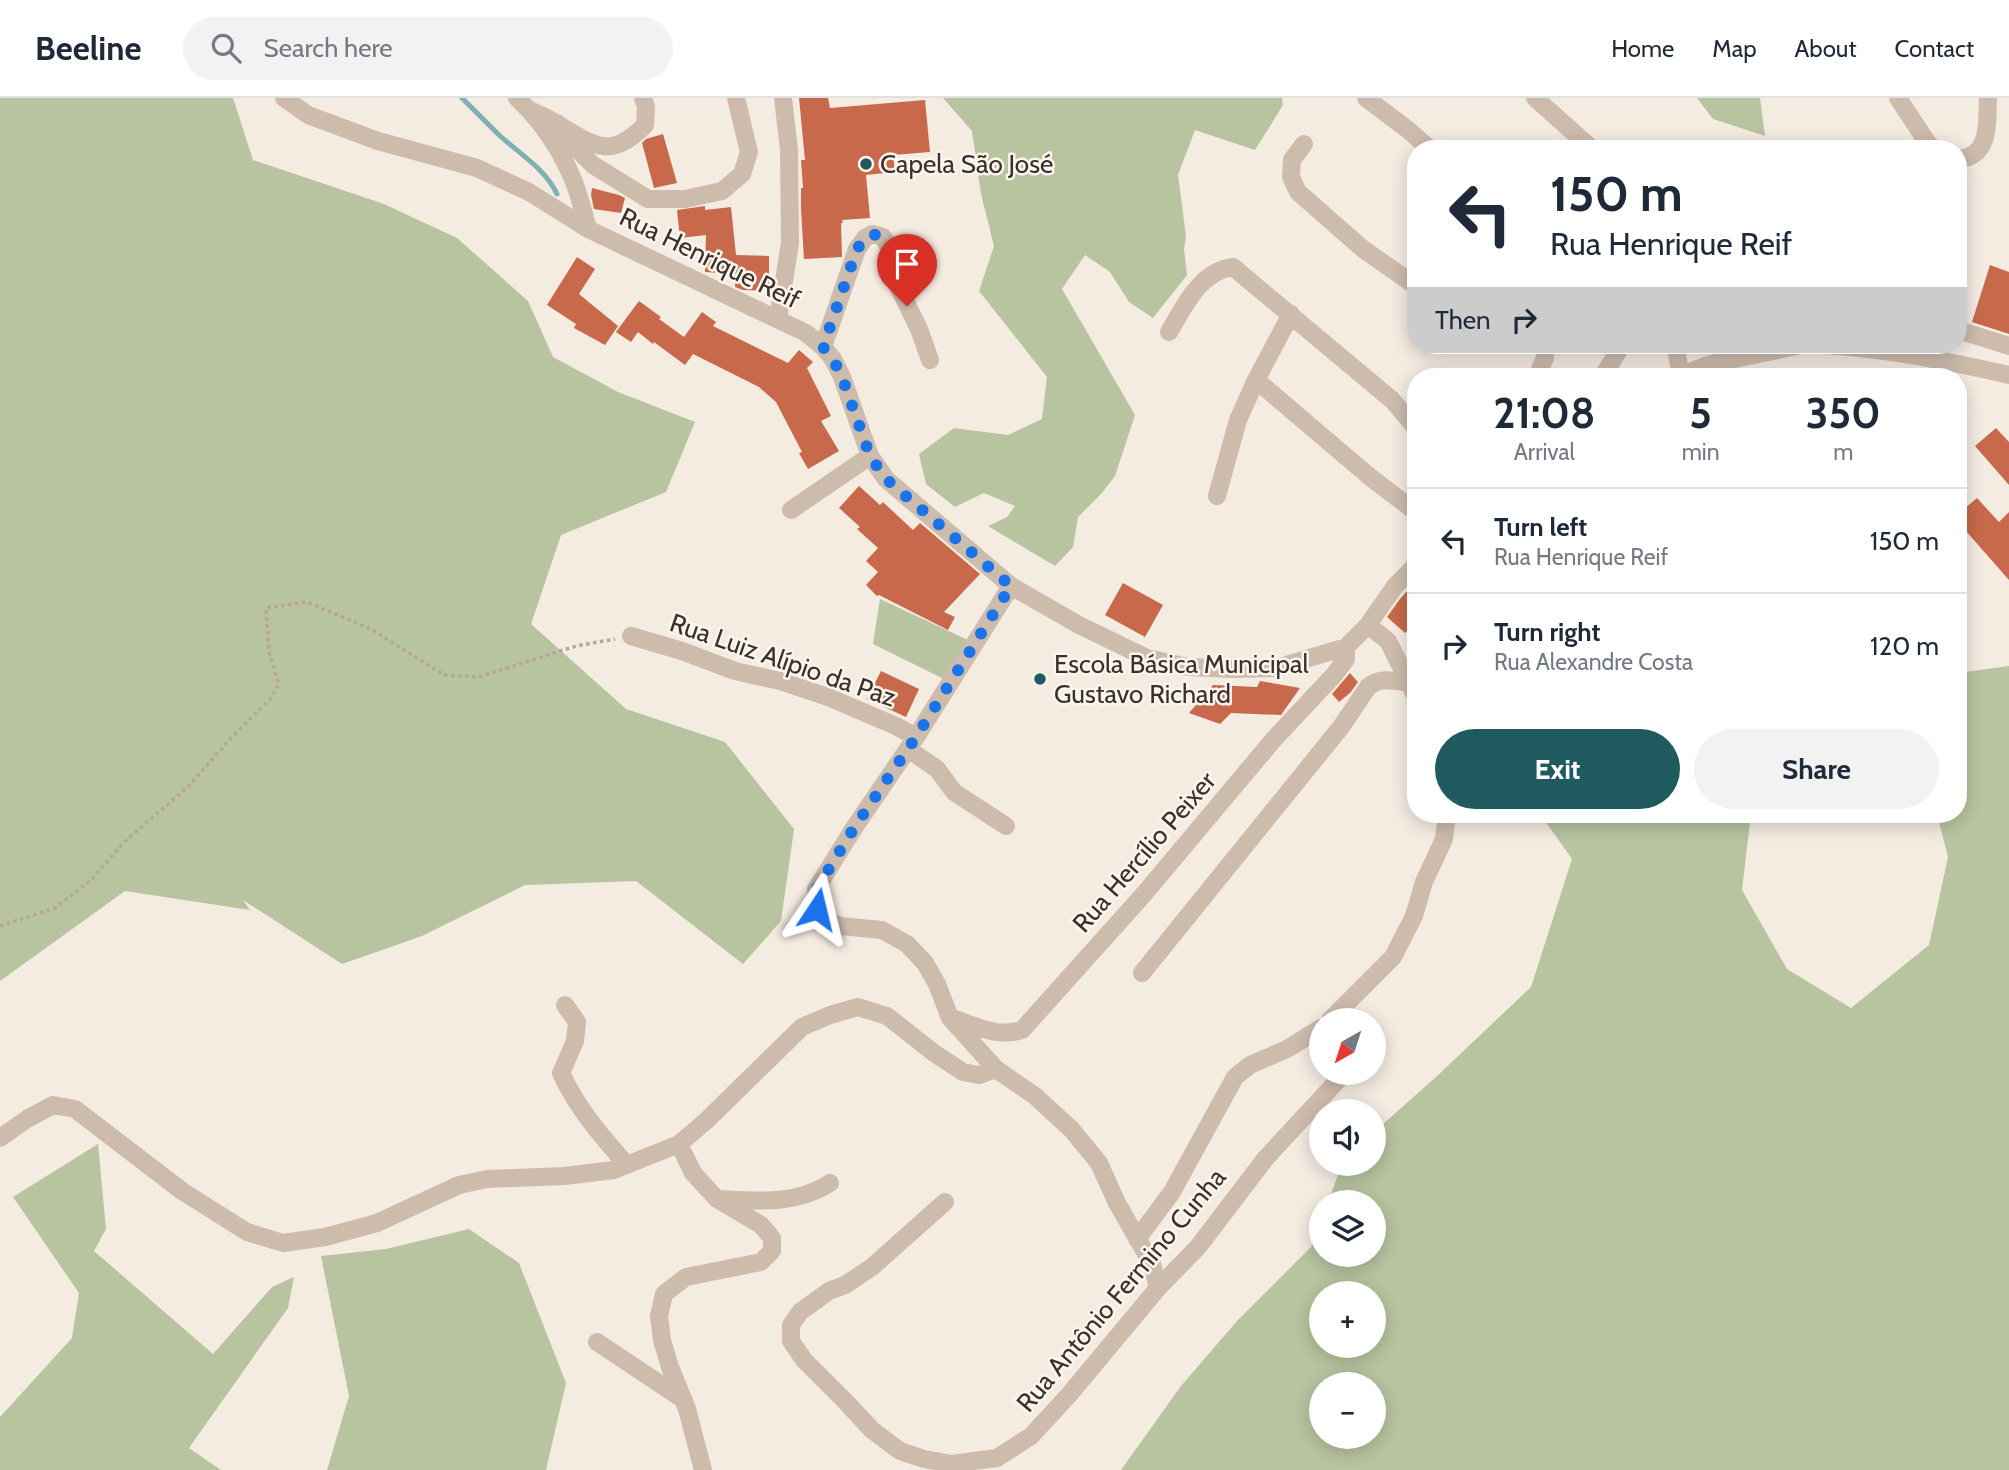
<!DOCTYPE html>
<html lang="en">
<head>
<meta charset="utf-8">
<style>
  :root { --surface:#fff; --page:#f2f2f3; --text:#1f2937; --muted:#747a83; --line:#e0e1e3; --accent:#1f5a5e }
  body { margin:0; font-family:Cabin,sans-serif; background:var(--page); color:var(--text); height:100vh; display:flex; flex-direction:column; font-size:26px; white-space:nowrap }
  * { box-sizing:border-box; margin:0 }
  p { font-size:23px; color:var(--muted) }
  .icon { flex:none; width:38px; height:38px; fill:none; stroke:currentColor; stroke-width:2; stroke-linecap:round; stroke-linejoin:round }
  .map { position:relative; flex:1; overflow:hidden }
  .drawer { position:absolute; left:1407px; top:270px; width:560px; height:455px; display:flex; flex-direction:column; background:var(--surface); border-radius:28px; box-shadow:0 4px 18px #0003 }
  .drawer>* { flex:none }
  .top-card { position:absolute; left:1407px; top:42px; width:560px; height:214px; border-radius:28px; box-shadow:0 4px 18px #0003; background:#fff; color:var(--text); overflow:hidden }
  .needle { width:46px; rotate:219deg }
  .fabs { position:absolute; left:1309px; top:910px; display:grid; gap:14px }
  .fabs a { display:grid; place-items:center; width:77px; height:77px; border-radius:50%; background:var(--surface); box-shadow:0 4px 18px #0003; font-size:35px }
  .pin { position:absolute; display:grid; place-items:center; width:60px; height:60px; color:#fff; margin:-72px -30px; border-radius:50% 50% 50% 0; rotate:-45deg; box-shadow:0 0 7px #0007 }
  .pin .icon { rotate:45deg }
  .me { position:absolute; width:77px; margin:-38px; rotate:10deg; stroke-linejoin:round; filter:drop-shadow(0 0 5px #0008) }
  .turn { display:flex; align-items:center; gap:24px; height:147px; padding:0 28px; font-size:32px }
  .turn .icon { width:91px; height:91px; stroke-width:2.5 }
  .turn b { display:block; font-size:49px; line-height:60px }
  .then { display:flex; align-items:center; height:66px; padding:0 28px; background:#0003; gap:14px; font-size:26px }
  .eta { display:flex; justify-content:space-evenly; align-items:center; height:119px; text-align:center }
  .eta b { font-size:42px; font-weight:700; line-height:49px }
  .button { display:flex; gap:14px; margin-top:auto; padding:14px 28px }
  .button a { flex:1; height:80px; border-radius:42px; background:var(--accent); color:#fff; font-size:28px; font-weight:700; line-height:80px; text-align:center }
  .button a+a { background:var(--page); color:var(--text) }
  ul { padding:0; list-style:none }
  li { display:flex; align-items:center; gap:21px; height:105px; padding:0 28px; border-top:2px solid var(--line) }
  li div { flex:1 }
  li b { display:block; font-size:26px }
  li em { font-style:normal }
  header { display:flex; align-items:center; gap:42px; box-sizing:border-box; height:98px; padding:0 35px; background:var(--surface); border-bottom:2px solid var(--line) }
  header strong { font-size:33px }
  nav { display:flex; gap:38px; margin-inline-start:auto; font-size:24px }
  .search { width:490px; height:63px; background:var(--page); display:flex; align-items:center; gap:18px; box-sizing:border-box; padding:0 24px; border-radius:38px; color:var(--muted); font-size:26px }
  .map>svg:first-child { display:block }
  .green { fill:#b8c4a0; fill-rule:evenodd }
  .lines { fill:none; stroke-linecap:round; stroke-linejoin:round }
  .stream { stroke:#7fb0b2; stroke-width:5 }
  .building { fill:#c8694b }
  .path { stroke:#b9a596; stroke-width:3.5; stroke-dasharray:3.5 3.5; stroke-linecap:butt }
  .minor { stroke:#cdbbac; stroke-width:18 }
  .route { stroke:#1a73e8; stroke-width:12; stroke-dasharray:0 21.6 }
  .poi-dot { fill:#1f5a5e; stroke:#fbf5ee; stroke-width:2.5 }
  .labels { text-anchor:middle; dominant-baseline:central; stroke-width:5; stroke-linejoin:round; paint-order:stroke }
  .poi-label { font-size:26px; fill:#3b302b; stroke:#fbf5ee; text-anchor:start }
  .street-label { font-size:26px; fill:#3b302b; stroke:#fbf5ee }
</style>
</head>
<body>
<header>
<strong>Beeline</strong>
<div class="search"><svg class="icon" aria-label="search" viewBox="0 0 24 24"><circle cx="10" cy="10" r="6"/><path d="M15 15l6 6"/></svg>Search here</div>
<nav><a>Home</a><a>Map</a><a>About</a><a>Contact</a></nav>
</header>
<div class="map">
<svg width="2009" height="1372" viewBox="0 0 2009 1372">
  <rect width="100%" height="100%" fill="#f4ebe1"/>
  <path class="green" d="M0,0h233l20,62 131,44 73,34 71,63 25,56 65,35 77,30 -29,70 -105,43 -30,89 95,85 99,33 69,87 -13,92 -38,43 -107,-83 -111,4 -103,51 -80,28 -99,-64 7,10 -125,-19 -125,90z
    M943,0h339l1,7 -28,45 -60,-20 -17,45 8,61 -2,13 3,26 -34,43 -24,-16 -19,-30 -25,-17 -23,34 73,126 -20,61 -14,18 -23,23 -5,30 -18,19 -67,-40 19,-9 8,-11 -31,-13 -29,14 -29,-23 -7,-30 35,-26 54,7 34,-16 5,-42 -68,-86 15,-45 -13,-52 -9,-63z
    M1697,0h63l5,38 -52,-17z
    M880,501l92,43 -24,39 -75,-37z
    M2009,568v804h-888l60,-84 56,-65 74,-74 10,-27v35h53v-53h-46l14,-38h32v-32l62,-55 95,-90 41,-128 -32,-45h211l-9,76 45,79 64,39 78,-63 19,-88 -11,-43h21v-141zM1374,1195v53h-53v-53zM1374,1286v53h-53v-53z
    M98,1046l8,85 -12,22 119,103 59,-67 22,-10 -6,31 -99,140 32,22h-221v-53l72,-79 7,-45 -66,-96z
    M469,1131l50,34 47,120 -20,87h-219l22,-74 -28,-140 65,-7z"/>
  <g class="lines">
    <path class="stream" d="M462,0c12,12 24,24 36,36 20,19 47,34 59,60"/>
  </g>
  <path class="building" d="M799,0h29l2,10 95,-8 5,52 -37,3 2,17 -29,3 4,43 -28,2 1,3h-2l1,34 -38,2 -3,-51v-20h2l-2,-28h4z
    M663,36l14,49 -23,5 -12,-45 4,-4z
    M592,90l27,7 6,3 -4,15 -27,-4 -3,-14z
    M705,108v4l26,-3 5,48 33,1v35l-26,-1 -8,-3 1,-13 -31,-2 1,-37 -26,3 -3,-28z
    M577,159l18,12 -16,25 39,32 -13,19 -31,-17 2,-4 -29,-19z
    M1990,167l19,7v62l-37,-12z
    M639,203l22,16 -2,2 25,18 18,-25 14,10 -3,4 75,37 11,-13 14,12 -6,6 24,48 -10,5 18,30 -31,18 -9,-16 3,-1 -26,-50 -17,-15 -66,-33 -8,11 -31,-23 -1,2 -15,-12 -7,10 -15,-10z
    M1996,330l13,14v43l-34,-39z
    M859,388l21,19 3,-3 30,28 7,-7 60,51 -36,38 11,5 -7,13 -69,-35 -2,1 -11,-11 12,-13 -12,-11 12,-13 -21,-19 3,-2 -21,-19z
    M1977,400l22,24 10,-10v68l-51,-58v-8z
    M1416,483v40l-11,12 -18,-16 13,-18z
    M1123,485l40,22 -18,32 -40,-22z
    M881,573l38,18 -13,28 -39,-18z
    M1350,575l8,9 -8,11 -11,9 -7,-8z
    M1260,583l40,7 -19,27 -50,-2 -11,11 -31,-11 24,-28 44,2z"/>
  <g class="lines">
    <path class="path" d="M0,828l55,-18 35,-27 35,-40 64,-55 40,-46 41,-41 9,-15 -10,-32 -3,-44 41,-6 64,27 73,46 34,2 98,-31 39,-7"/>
    <path class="minor" d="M284,0l24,17 70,26 99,27 52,24 59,37 218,104 17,14 10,12 9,18 28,79 16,23 125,107 68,39 68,33 41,9 46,2 42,-1 70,-21 22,-22 27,-39 21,-21
      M517,0c22,21 42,49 54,77 8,17 12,36 17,54
      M1366,0l41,31 23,20
      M1535,0l57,51
      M1898,0l29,44 7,7
      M530,12c10,5 20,9 29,15 36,21 52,35 86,0l1,-18 -3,-9
      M557,25l12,18 24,24 55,34h37l37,-8 20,-17 7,-22 -13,-54
      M1304,46l-12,16 -1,17 7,15 65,57 53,37
      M1958,61c33,-2 29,-37 30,-61
      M778,221l12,-76 -1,-93 -6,-52
      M1958,232l51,16
      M1169,234c15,-25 31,-61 64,-65l159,133 24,28
      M1675,247l6,30
      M1825,247c64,4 122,16 184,30
      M823,249l34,-98 8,-11 7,-4 11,3 7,12 6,33 23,47 11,31
      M1537,278l8,-18v-13
      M1603,278l19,-31
      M1679,278l32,-12 90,-19
      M1256,282l114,97 46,35
      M1217,398l21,-76 18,-40 35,-66
      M791,412l79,-54
      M1011,488l-95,151 -62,91 -38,61 1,20 10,11 13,6 42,4 25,14 18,19 12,21 13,34 46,51 39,27 37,34 27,33 18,40 35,61 6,24
      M1368,527l20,16 28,56
      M631,538l51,15 53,20 45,10 48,16 68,29 20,11
      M908,651l29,20 17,23 52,34
      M1142,875l199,-246 27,-40c12,-11 28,-6 43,-4
      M565,907l12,17 -2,19 -14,32c16,35 41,64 66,92
      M952,920c24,8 45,20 70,12l122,-136 130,-155 60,-64 12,-16v-12
      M1330,922l63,-63 21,-41 10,-34 20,-43 3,-25
      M0,1040l27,-19 26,-14 22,4 107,82 65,41 36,11 42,-6 52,-14 82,-38 28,-6 77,-3 50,-6 65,-26 27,-23 96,-94 28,-12 28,-8 29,9 47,37 29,19 16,3 17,-6
      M679,1046l14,29 24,26 44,26 11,13v13l-11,11 -75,15 -22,17 -5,22 3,24 8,27 17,42 16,61
      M719,1101c40,2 77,6 111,-16
      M945,1104l-73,65 -27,18 -16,6 -29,21 -9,13v16l13,19 41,41 27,29 28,21 24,8 28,5 45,-6 34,-22 37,-40 90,-108 40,-41 67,-88 74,-80
      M1137,1141l35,-47 63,-115 15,-12 37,-16 34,-21
      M597,1244l87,58"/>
  </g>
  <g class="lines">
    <path class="route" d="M817,811l-1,-19 38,-62 62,-91 95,-151 -125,-107 -16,-23 -28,-79 -9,-18 -10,-12 34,-98 8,-11 7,-4 11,3 7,12 6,33 11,24"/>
  </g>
  <g class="poi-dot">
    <circle cx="866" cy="66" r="7"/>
    <circle cx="1040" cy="581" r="7"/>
  </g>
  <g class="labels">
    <g class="poi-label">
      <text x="880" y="66">Capela São José</text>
      <text x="1054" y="566">Escola Básica Municipal<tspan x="1054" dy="30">Gustavo Richard</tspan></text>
    </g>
    <g class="street-label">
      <text transform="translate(710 160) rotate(26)">Rua Henrique Reif</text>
      <text transform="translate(783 562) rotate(19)">Rua Luiz Alípio da Paz</text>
      <text transform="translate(1144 754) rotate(-49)">Rua Hercílio Peixer</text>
      <text transform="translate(1121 1192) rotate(-50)">Rua Antônio Fermino Cunha</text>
    </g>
  </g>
</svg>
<div class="fabs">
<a><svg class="needle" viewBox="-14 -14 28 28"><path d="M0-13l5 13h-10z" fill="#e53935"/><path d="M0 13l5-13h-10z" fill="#747a83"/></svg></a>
<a><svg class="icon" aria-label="sound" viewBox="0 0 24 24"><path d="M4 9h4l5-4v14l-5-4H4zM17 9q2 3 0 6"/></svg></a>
<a><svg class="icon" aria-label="layers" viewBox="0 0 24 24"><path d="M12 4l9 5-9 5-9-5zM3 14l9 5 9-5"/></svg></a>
<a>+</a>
<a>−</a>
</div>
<div class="pin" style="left:907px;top:208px;background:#d93025"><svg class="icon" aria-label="arrive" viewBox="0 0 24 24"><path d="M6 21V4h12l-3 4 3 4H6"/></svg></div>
<svg class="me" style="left:817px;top:811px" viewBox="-20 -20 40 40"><path d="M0-17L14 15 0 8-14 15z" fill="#1a73e8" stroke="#fff" stroke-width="4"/></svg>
<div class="top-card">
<div class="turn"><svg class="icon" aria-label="left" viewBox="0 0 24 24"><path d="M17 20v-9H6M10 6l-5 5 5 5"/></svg><div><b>150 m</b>Rua Henrique Reif</div></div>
<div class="then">Then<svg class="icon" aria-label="right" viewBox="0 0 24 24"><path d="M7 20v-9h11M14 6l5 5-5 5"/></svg></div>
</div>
<section class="drawer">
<div class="eta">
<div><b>21:08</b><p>Arrival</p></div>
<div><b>5</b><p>min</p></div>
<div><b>350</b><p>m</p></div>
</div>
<ul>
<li><svg class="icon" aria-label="left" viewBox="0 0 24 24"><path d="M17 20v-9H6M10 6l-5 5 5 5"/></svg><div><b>Turn left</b><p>Rua Henrique Reif</p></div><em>150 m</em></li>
<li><svg class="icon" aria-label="right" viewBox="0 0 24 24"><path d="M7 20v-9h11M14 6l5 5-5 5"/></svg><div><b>Turn right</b><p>Rua Alexandre Costa</p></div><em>120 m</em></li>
</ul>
<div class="button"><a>Exit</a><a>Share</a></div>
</section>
</div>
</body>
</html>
